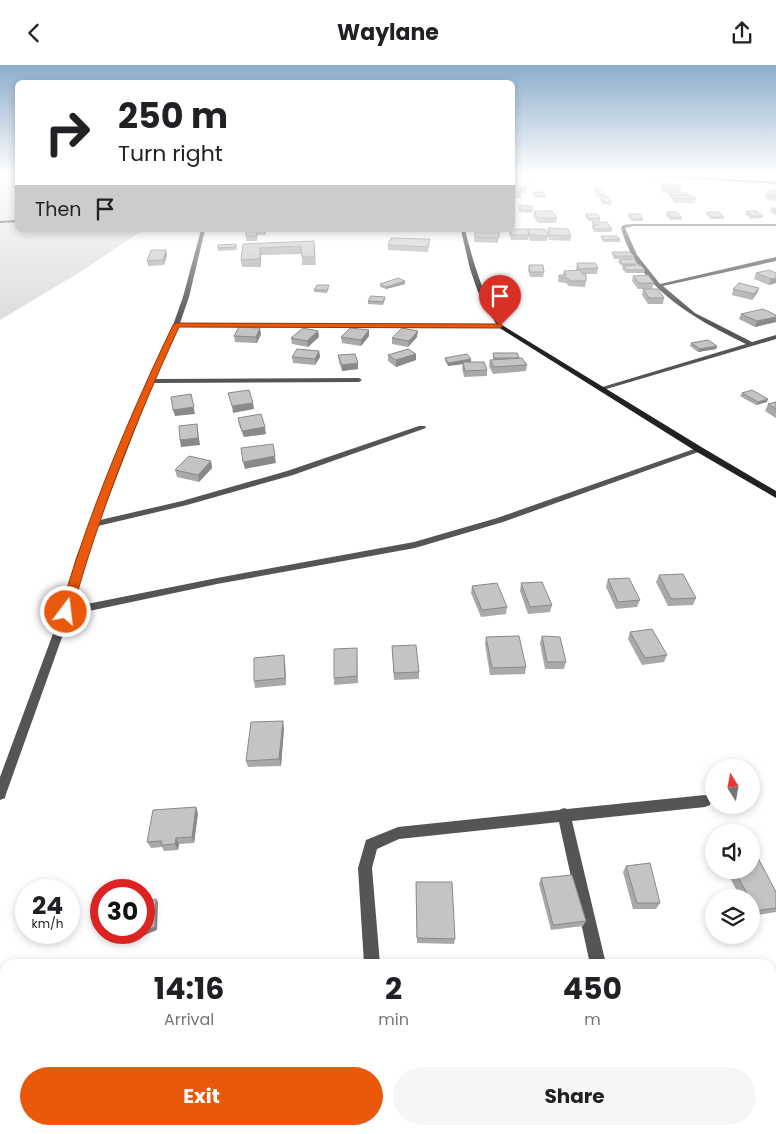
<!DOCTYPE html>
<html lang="en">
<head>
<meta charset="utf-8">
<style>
  :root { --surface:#fff; --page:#f6f6f6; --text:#202124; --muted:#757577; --accent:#ea580c }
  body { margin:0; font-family:Poppins,sans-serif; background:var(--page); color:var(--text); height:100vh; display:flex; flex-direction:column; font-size:19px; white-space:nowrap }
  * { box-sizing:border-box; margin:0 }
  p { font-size:16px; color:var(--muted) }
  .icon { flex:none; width:28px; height:28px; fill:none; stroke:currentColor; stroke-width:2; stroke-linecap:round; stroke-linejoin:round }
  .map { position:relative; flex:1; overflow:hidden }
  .panel { position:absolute; left:0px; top:894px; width:776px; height:176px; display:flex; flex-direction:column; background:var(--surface); border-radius:15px 15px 0 0; box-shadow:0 2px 8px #0003 }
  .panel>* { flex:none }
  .hud { position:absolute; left:15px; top:15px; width:500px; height:152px; border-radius:8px; box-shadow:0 2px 8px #0003; background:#fff; color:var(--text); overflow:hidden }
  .needle { width:32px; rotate:349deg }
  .buttons { position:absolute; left:705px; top:694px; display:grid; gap:10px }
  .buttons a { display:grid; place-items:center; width:55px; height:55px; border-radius:50%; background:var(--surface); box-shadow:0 2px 8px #0003; font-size:25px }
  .speed { position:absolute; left:15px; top:814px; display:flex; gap:10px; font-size:25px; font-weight:700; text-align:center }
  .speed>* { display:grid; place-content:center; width:65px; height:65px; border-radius:50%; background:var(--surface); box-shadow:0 2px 8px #0003; line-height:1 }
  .speed small { font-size:12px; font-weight:400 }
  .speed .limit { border:8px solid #d22; background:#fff; color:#111 }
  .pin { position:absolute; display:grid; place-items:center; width:42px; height:42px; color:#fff; margin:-51px -21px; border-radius:50% 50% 50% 0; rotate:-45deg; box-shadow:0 0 5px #0007 }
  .pin .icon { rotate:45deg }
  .me { position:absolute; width:55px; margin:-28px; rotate:15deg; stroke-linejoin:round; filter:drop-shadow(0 0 4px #0008) }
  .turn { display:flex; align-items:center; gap:18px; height:105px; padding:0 20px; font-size:22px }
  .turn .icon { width:65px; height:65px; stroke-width:2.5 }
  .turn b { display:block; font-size:35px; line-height:42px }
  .then { display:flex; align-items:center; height:48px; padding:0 20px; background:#0003; gap:10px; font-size:19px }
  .eta { display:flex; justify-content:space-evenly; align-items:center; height:85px; text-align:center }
  .eta b { font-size:30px; font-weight:700; line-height:35px }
  .action { display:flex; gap:10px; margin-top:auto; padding:10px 20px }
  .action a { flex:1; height:58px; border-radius:30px; background:var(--accent); color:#fff; font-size:20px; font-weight:700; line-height:58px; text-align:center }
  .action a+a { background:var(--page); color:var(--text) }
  header { display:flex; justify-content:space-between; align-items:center; height:65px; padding:0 20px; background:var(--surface); font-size:22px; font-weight:700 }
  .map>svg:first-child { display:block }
  .green { fill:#dcdcdc }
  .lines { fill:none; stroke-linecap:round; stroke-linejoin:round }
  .minor { fill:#555; fill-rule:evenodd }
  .secondary { fill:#222; fill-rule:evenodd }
  .wall { fill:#a9a9a9 }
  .shaded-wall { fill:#898989 }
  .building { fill:#c4c4c4; stroke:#898989 }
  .route { fill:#ea580c; stroke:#983908 }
</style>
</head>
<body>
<header><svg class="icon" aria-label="back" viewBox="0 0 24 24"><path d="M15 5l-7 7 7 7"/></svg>Waylane<svg class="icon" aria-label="share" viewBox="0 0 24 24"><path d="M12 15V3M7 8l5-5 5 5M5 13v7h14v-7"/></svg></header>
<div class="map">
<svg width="776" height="1069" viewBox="0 0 776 1069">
  <rect width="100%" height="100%" fill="#fff"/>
  <path class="green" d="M0,109h17l1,56h125l-63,42 -80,48z"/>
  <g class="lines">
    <path class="minor" d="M634,159h142v2h-142l-9,2 12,27 23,29 116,-27v4l-113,25 32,27 57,29 24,-7v4l-173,51h-4v-2l147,-44c-52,-25 -109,-57 -125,-116l2,-3z
      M201,165h4l-16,67 -9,26 320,1 3,2 -3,2 -322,-1 -24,52 205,-1 3,2 -3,2 -206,1 -53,137 82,-19 105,-30 132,-45h6l1,2 -133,47 -106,30 -89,21 -12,32 -14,49 145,-29 197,-36 83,-24 200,-70h3l4,2 -201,72 -88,26 -198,36 -147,31 -64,179 -1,4 -5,2v-23l61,-165 15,-54 71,-177 26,-56 10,-28z
      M705,730l5,2 1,4 -1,4 -5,2 -133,14 34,143h-16l-31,-142 -160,17 -22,10 -5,19 8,96h-16l-6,-96 8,-28 32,-13 161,-17 5,-2 3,1z
      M375,1065h18v4h-18z
      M630,1065h18l1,4h-18z"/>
    <path class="secondary" d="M633,109l143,8v2l-141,-9z
      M18,155v2l-18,1v-2z
      M461,165h4c9,34 17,65 37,95l201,123 73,43v7l-79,-46 -199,-125 -20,-35 -8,-23z"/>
  </g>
  <path class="wall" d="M534,109v4h-10l-1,-3z
    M661,119l20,5 -1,3 16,6 -1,5h-20l-3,-3v-2h-1l-3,-3 1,-2 -7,-1 -2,-3z
    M512,121l15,3v4h-6v5h-9z
    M595,124l10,6v2h-8l-2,-5z
    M776,124v12l-8,-1 -3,-3 1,-5z
    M533,127l13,3 -1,3h-9l-4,-4z
    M601,132l10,5v3l-9,-1 -2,-4z
    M520,140l12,1v7l-13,-1z
    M771,142l5,1v7l-6,-3z
    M534,146l23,7 -1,5h-18l-5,-7z
    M746,146l17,5 -1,2 -11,1 -6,-5z
    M667,147l15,6 -1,2h-11l-4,-5z
    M707,147l17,5 -1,2h-12l-5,-5z
    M586,149l14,4v3h-11l-4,-4z
    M629,149l14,5v2h-11l-4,-5z
    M592,157l20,7 -1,3h-16l-3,-4z
    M548,163l23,8 -1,5 -21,-1 -2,-7z
    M528,164l20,7 -1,5h-17l-1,-4 -1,3h-17l-2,-6 1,-4 18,2z
    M246,165h20v5h-8l-1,6h-11z
    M475,165h24l-1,13 -24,-1z
    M601,171l19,3v3h-16l-3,-4z
    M430,174l-2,13 -40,-2v-5z
    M314,176l2,24h-14v-11l-41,1v12h-19l-1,-7 2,-16z
    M236,179l1,6 -19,1v-3z
    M166,185l1,5 -3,10 -16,1 -1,-5z
    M612,187l22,4 -1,3h-19l-2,-5z
    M619,195l18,4v2l8,4 -1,3h-18l-4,-4 1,-2 -5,-5z
    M577,198l21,5 -1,6h-11v7l-1,6 -16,-1 -3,-3 -8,-1 1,-7h4l1,-4 12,-1v-1z
    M529,200l15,7 -1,5h-13l-2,-7z
    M756,208h20v10l-7,2 -15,-6z
    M633,211l21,7 -2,6h-14l-6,-8z
    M380,219h25l-19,5 -6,-2z
    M329,223l-2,5 -13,-1v-2z
    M759,223l-2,5 -5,7 -20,-5 1,-6z
    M643,224l21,9 -1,6h-15l-6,-9z
    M385,232v3l-2,5 -15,-1v-3z
    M741,249l35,1v7l-21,5 -16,-8z
    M369,265v6l-8,10 -19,-3 -1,-6z
    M318,266l1,6 -11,10 -16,-3 -1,-6z
    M261,269l-4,9 -22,-1 -1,-6z
    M417,272l-9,10 -16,-3v-6z
    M691,278l26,3 -1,3 -18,3 -8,-6z
    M319,286l1,6 -5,8 -22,-2 -1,-6z
    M493,288l26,5 8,7 -1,6 -33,3 -4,-8 1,-6h3z
    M338,290l20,14 -16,2 -3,-9z
    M388,290l28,5 -20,7 -8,-6z
    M445,293l26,4 16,8v6l-23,1 -2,-9 1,-4 -15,2 -3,-5z
    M742,328l25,9 -11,3 -16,-9z
    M776,337v16l-11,-7 3,-7z
    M238,353l28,16 -22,3 -5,-12z
    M211,396l1,7 -13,14 -22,-5 -2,-7z
    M659,510l37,23 -3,7 -25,1 -12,-24z
    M608,514l32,21 -3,7 -21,2 -10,-22z
    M521,518l31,22 -2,7 -22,2 -8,-23z
    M472,521l35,21 -1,7 -25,3 -10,-24z
    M630,567l37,23 -3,7 -22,3 -14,-26z
    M542,571l24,26 -2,7h-19l-5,-26z
    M486,572l40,30 -1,7 -35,1 -5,-31z
    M392,581l27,26v7l-25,1z
    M357,583l1,35 -24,2v-7z
    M285,597l1,23 -31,3 -1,-7z
    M284,663l-3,38 -33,1 -2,-6z
    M198,748l-4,30 -15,1 -1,6 -14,1 -2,-4 -11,1 -4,-6z
    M626,801l34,37 -4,6h-23l-10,-37z
    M726,805h25l25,22v20l-25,4v-19h-11z
    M541,813l45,43 -3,5 -32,4 -12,-46z
    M416,817l39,57 -1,5 -37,-1z"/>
  <path class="shaded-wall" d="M260,183l1,7v12l-1,-8z
    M166,185l1,5 -3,10 -1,-5z
    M776,213v5l-7,2 2,-6z
    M405,216v3l-19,5v-2z
    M759,223l-2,5 -5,7 2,-6z
    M776,252v5l-21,5 2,-6z
    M260,263l1,6 -4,9 -1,-6z
    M369,265v6l-8,10v-6z
    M318,266l1,6 -11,10 -1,-6z
    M418,266l-1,6 -9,10 1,-6z
    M717,281l-1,3 -18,3 2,-3z
    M319,286l1,6 -5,8v-6z
    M416,289v6l-20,7v-7z
    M471,294v4l-8,-1v2l-15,2v-3z
    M358,298v6l-16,2v-6z
    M191,329l4,20 -20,2 -2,-6z
    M768,334l-1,3 -11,3 2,-3z
    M253,338l1,6 -21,4 -1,-7z
    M197,359l3,21 -19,2 -1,-7z
    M265,362l1,7 -22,3 -2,-6z
    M275,391l1,7 -31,6 -2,-7z
    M211,396l1,7 -13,14 -1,-7z
    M284,590l1,7 1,23 -1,-7z
    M283,656l1,7 -3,38 -2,-7z
    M196,742l2,6 -4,30 -2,-6z
    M176,773l3,6 -1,6 -3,-6z
    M156,834l2,3 -1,28 -29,12 -2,-3 15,-6h3z"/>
  <path class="building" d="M524,109h10v2l-10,-1z
    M661,119l20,1v4l-18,-1z
    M512,121h15v3h-7l1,4h-9z
    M595,124l8,1 2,5 -8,-1z
    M773,124h3v7l-6,-1 -4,-3z
    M533,127h9l4,3 -10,1z
    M669,127h16l3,3h-17z
    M673,130h18l5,3h-20z
    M601,132h8l2,5h-8z
    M520,140l12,1v4h-12z
    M534,146h18l5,7h-19z
    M746,146h10l7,5h-11z
    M667,147h10l5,6 -11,-1z
    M707,147h12l5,5h-12z
    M586,149h11l3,4 -11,1z
    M629,149h11l3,5h-11z
    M592,157h15l5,7h-17l-2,-3 6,-1h-5z
    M548,163l20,1 3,7 -21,-1z
    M512,164h15l2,6h-17l-2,-5h2z
    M528,164h17l3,7 -17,-1z
    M246,165h11l-1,6h-10z
    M475,165h24v8l-24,-1z
    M601,171h16l3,3 -16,1z
    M391,173l39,1 -2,8 -40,-2z
    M314,176l1,16h-13l-1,-11 -41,2v11l-19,1 2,-16z
    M236,179v3l-18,1v-3z
    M151,185h15l-3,10 -16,1z
    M612,187h18l4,4h-19z
    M633,194l4,5h-14l-4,-4z
    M577,198h18l3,5 -19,1z
    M529,200h14l1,7h-14z
    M640,200l5,5h-18l-4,-4z
    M580,205l2,4h4v7h-16l-4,-4h-7v-2h7l-2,-4z
    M769,205l7,3v5l-5,1 -15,-6z
    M648,210l6,8h-15l-6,-7z
    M398,213l7,3 -19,6 -6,-3z
    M739,218l20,5 -5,6 -21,-5z
    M317,220h12l-2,5h-13z
    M643,224h15l6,9h-15z
    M371,231l14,1 -2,5 -15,-1z
    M763,244l13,6v2l-19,4 -16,-7z
    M239,262l21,1 -4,9 -22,-1z
    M303,263l15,3 -11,10 -16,-3z
    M350,263l19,2 -8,10 -20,-3z
    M402,263l16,3 -9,10 -17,-3z
    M708,275l9,6 -17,3 -9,-6z
    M297,284l22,2 -4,8 -23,-2z
    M408,284l8,5 -20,6 -8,-5z
    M493,288h24l2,5h-25z
    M355,289l3,9 -16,2 -4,-10z
    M467,289l4,5 -23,4 -3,-5z
    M522,293l5,7 -33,2 -4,-7z
    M463,297h21l3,8 -22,1z
    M249,325l4,13 -21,3 -4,-13z
    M752,325l16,9 -10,3 -16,-9z
    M191,329l3,13 -21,3 -2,-13z
    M776,337v7l-8,-5z
    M261,349l4,13 -23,4 -4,-13z
    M197,359l1,14 -18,2 -1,-14z
    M273,379l2,12 -32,6 -2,-14z
    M189,391l22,5 -13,14 -23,-5z
    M683,509l13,24 -25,1 -12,-24z
    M629,513l11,22 -22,2 -10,-23z
    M542,517l10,23 -22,2 -9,-24z
    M497,518l10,24 -25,3 -10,-24z
    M652,564l15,26 -22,3 -15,-26z
    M519,571l7,31 -34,1 -6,-31z
    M542,571l18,1 6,25h-19z
    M416,580l3,27 -25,1 -2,-27z
    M357,583v28l-23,2v-29z
    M284,590l1,23 -31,3v-23z
    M283,656l-4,38 -33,2 5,-39z
    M196,742l-4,30 -16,1 -1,6 -14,1 1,-4 -15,1 6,-32z
    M758,793l18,34v16l-21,3 -4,-8v-6h-2l-15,-27h17v-11z
    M650,798l10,40h-23l-11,-37z
    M572,810l14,46 -33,4 -12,-47z
    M416,817h36l3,57 -38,-1z
    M156,834l-1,28 -11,4v-28z
    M127,868h14l-15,6z"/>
  <linearGradient id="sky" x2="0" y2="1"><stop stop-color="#8cadcc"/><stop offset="0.42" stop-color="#fff"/><stop offset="1" stop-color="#fff" stop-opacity="0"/></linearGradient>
  <rect width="776" height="259" fill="url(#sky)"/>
  <path class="route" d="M176,258l324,1 3,2 -3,2 -321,-1c-42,91 -81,189 -107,285l-6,4 -4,-1 -2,-3c28,-98 69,-195 113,-287z"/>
</svg>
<div class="buttons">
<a><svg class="needle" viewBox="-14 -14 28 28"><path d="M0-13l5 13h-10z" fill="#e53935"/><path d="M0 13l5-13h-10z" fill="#757577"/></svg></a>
<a><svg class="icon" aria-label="sound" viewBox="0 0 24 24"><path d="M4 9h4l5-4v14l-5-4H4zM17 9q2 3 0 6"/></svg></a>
<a><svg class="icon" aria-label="layers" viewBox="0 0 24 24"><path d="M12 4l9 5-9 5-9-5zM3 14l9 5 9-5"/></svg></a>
</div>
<div class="speed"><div>24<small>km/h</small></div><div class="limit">30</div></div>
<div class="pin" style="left:500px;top:261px;background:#d93025"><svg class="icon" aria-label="arrive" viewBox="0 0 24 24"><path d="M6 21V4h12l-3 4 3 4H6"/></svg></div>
<svg class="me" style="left:66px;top:547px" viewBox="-20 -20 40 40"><circle r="17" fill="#ea580c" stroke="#fff" stroke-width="3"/><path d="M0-11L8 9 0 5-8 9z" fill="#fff"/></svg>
<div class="hud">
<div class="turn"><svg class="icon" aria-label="right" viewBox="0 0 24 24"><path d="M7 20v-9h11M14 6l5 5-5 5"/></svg><div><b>250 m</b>Turn right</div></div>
<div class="then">Then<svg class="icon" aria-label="arrive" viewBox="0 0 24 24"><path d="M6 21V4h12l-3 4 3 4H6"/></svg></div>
</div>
<section class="panel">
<div class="eta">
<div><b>14:16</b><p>Arrival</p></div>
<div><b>2</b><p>min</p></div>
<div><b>450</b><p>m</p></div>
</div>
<div class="action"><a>Exit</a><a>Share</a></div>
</section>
</div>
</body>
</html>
